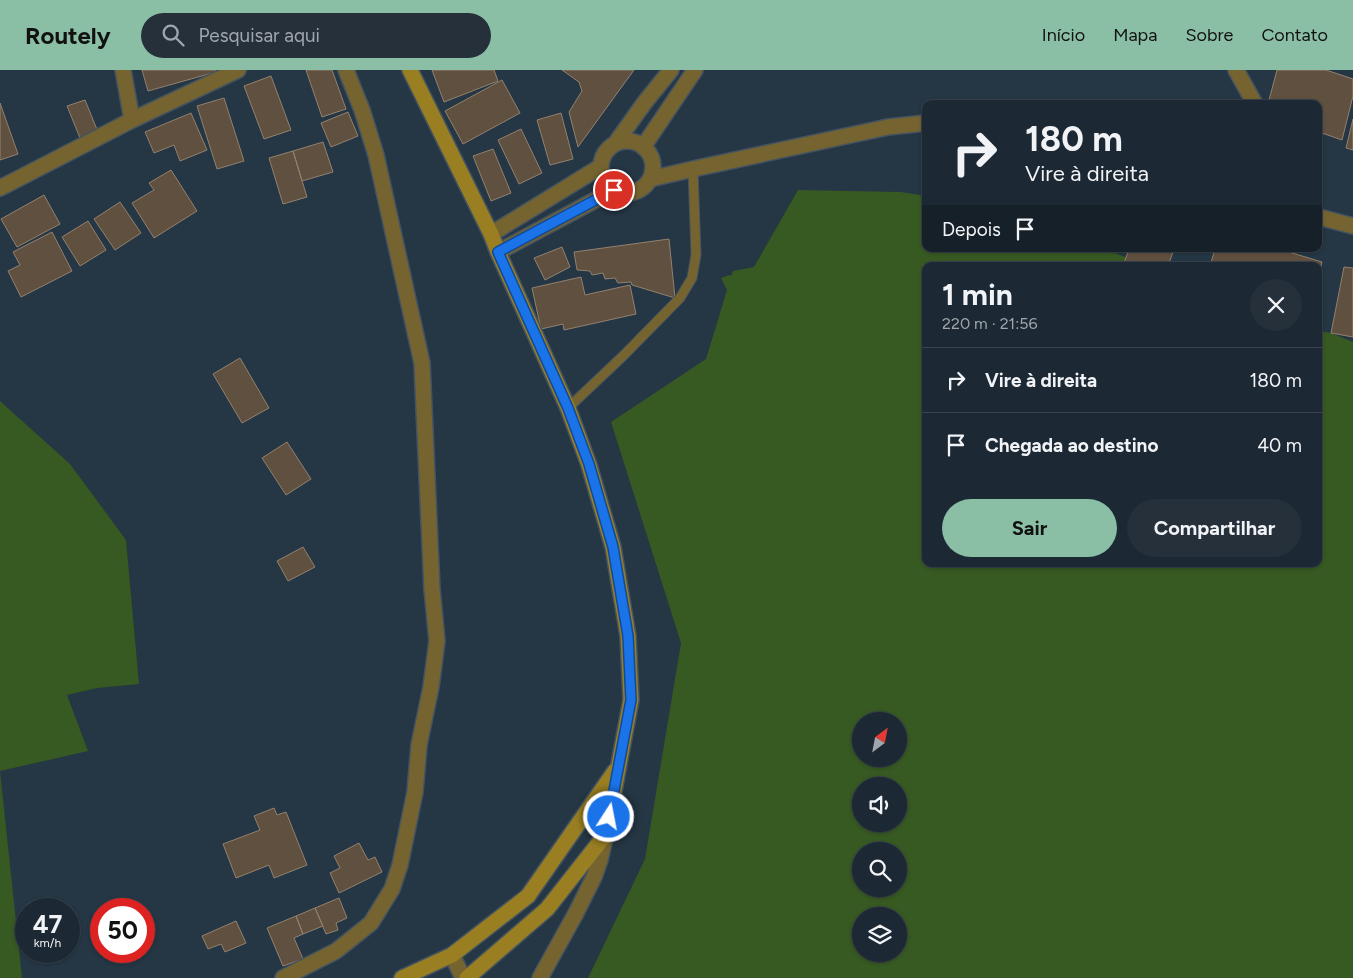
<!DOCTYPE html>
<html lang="pt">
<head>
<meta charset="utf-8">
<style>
  :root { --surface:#1c2833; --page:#25303b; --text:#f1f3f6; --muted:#a0a6ac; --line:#3a444e; --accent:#8abfa5 }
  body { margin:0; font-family:Figtree,sans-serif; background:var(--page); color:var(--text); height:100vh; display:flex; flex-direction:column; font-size:19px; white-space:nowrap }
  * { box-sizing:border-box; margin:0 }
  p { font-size:16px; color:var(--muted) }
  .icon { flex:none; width:28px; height:28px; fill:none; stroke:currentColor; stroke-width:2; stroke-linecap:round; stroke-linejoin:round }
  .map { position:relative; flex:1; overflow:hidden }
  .panel { position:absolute; left:922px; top:192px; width:400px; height:305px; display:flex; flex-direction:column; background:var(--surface); border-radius:10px; box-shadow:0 1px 4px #0004,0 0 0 1px var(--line) }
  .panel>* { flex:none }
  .banner { position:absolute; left:922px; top:30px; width:400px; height:152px; border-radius:10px; box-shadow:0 1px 4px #0004,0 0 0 1px var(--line); background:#1c2833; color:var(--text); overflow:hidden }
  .needle { width:32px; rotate:32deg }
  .controls { position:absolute; left:852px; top:642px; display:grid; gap:10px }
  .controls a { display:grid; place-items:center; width:55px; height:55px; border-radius:50%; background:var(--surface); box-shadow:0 1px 4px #0004,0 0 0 1px var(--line); font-size:25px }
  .speed { position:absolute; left:15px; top:828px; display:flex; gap:10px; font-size:25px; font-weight:700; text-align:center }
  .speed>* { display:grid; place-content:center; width:65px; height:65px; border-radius:50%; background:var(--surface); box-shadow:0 1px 4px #0004,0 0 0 1px var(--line); line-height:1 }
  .speed small { font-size:12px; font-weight:400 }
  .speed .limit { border:8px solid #d22; background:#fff; color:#111 }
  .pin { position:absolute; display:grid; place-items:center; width:42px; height:42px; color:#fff; margin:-21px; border:2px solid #fff; border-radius:50%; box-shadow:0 1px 5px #0007 }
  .me { position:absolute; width:55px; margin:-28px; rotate:11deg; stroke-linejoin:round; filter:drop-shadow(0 0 4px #0008) }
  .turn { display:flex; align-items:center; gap:18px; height:105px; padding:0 20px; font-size:22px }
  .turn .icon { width:65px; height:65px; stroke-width:2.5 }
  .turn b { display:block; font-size:35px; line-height:42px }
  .then { display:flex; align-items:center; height:48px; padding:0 20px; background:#0003; gap:10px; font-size:19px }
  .round { display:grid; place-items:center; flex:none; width:52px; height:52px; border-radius:26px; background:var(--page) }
  .overview { display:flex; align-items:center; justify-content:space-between; height:85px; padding:0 20px }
  h1 { font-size:30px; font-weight:700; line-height:38px }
  .button { display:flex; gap:10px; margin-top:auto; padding:10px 20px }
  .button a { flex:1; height:58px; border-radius:30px; background:var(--accent); color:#111; font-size:20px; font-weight:700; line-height:58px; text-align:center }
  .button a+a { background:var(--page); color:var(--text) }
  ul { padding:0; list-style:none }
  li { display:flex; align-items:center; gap:15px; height:65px; padding:0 20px; border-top:1px solid var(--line) }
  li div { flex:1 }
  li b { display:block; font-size:19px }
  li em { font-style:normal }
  header { display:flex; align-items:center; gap:30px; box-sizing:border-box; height:70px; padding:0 25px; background:var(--accent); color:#111 }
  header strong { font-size:24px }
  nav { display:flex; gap:28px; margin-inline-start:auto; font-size:18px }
  .search { width:350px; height:45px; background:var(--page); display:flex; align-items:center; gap:12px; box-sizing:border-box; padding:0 18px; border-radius:28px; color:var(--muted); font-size:19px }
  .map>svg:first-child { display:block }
  .green { fill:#375922; fill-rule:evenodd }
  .building { fill:#60503f; stroke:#93816f }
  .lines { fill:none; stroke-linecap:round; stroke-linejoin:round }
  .lane-casing { stroke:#445361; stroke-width:11 }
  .street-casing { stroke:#445361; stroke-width:18 }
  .secondary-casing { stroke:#445361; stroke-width:18 }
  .lane { stroke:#756430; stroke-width:9 }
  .street { stroke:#756430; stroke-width:15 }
  .secondary { stroke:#997f21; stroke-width:15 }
  .route-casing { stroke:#114b97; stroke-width:12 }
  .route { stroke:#1a73e8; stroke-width:9 }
</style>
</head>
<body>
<header>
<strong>Routely</strong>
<div class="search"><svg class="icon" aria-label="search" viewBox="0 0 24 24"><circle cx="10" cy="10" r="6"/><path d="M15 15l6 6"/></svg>Pesquisar aqui</div>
<nav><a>Início</a><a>Mapa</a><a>Sobre</a><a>Contato</a></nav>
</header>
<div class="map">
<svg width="1353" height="908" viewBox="0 0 1353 908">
  <rect width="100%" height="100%" fill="#253644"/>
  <path class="green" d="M798,120l103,2 25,4v53h177l48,17h-225v298h393v-233l12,2 22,9v636h-765l57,-119 36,-216 -70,-221 95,-63 21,-69 -6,-12 9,-3 1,1 2,-5 21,-4zM861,651h38v38h-38zM861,716h38v38h-38zM861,781h38v38h-38zM861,846h38v38h-38z
    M0,331l70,63 56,76 13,144 -42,4 -30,7 21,56 -88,20 22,207h-22z"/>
  <path class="building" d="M142,0h73l1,2 -68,19z
    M306,0h26l14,39 -24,8z
    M432,0h62l4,11 -54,21z
    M562,0h72l-56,77 -9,-35 13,-21 -3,-9z
    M1277,0h49l27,9v17l-11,44 -23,-8v-28h-48l-2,-4z
    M271,6l20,54 -27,9 -20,-53z
    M502,10l18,33 -57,31 -18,-33z
    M224,28l20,63 -27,8 -20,-63z
    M85,30l13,32 -18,6 -13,-32z
    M0,33l18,51 -18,6z
    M348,42l10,24 -27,11 -10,-24z
    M191,43l16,37 -27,11 -6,-16 -20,8 -9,-21z
    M561,43l12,46 -23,6 -13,-45z
    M1353,49v31l-7,-2z
    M521,59l21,44 -23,11 -21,-44z
    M323,72l10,30 -31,9 -9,-30z
    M493,79l18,44 -20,8 -18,-45z
    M293,81l14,46 -24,7 -14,-46z
    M171,100l26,41 -43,27 -22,-35 22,-13 -5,-7z
    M44,125l16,29 -43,23 -16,-28z
    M120,132l21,31 -26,17 -21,-31z
    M88,151l18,29 -26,16 -18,-29z
    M52,162l20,39 -51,26 -13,-26 12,-6 -7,-13z
    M669,169l6,59 -43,-13 -1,-3 -13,1 -3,-5 -10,1 -2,-6 -11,2 -2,-4 -13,-1 -3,-18z
    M562,177l8,20 -25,13 -11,-22z
    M1129,179h45l-6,17h-45z
    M1215,179h64l43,13 -3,11v-7h-109z
    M1344,197l9,1v69l-22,-4z
    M581,207l4,18 45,-10 6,29 -72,16 -1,-6 -22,5 -9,-41z
    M240,288l29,50 -27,15 -29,-49z
    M287,372l24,37 -25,16 -24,-37z
    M303,477l12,20 -27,14 -11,-20z
    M274,738l3,7 9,-3 21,53 -33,13 -5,-13 -33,13 -13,-34 37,-14 -6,-14z
    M359,773l9,17 7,-3 7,15 -43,21 -9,-20 10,-5 -6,-12z
    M339,828l8,20 -11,5 2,7 -12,4 -11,-26z
    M315,838l8,18 -20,8 -7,-18z
    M296,846l7,18 -9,4 9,21 -20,7 -16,-38z
    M236,851l10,22 -21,9 -4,-8 -13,5 -6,-13z"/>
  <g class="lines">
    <g class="lane-casing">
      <path id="lane" d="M568,338l55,-52 57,-58 12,-20 4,-23 -3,-86"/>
    </g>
    <g class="street-casing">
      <path id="street" d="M123,0l9,50
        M1236,0l19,34
        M601 97a26 26 0 1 1 52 0a26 26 0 1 1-52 0Z
        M615,74l30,-42 26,-32
        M643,77l52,-77
        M650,109l43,-10 195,-42 38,-4
        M0,118l132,-68 106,-50
        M1319,147l34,9
        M491,164l109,-67
        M498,182l116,-62
        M452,885l11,23
        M283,908l53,-27 35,-28 21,-34 8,-24 15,-73 4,-47 12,-58 6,-46 -5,-52 -10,-226 -46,-208 -14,-45 -16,-40
        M540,908l36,-65 18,-36 6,-17 6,-26"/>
    </g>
    <g class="secondary-casing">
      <path id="secondary" d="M410,0l81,164 7,18 70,156 21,57 24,82 15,89 3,64 -25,134 -59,75 -80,69
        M402,908l50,-23 76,-59 87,-125"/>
    </g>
    <use href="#lane" class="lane"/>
    <use href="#street" class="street"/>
    <use href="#secondary" class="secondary"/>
  </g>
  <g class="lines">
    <g class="route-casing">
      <path id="route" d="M609,747l22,-117 -3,-64 -15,-89 -24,-83 -21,-56 -70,-156 116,-62"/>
    </g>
    <use href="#route" class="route"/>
  </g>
</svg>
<div class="controls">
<a><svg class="needle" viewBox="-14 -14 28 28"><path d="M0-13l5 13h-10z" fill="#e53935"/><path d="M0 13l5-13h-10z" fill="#a0a6ac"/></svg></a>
<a><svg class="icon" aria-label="sound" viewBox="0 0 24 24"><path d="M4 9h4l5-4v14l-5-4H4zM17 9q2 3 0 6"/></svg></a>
<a><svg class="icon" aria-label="search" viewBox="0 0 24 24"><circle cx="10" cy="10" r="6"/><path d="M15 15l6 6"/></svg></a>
<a><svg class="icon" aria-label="layers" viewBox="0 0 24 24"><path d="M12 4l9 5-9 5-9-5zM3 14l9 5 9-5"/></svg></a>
</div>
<div class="speed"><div>47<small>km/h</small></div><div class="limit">50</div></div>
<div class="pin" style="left:614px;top:120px;background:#d93025"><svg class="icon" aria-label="arrive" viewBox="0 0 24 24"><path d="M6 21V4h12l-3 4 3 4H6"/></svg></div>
<svg class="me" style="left:609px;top:747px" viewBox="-20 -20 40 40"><circle r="17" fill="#1a73e8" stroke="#fff" stroke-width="3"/><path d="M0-11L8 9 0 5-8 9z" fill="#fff"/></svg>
<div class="banner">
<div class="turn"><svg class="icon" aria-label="right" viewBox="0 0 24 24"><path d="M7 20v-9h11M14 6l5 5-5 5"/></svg><div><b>180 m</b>Vire à direita</div></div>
<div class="then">Depois<svg class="icon" aria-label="arrive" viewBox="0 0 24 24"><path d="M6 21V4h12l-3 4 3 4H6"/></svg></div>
</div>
<section class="panel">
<div class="overview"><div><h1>1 min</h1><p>220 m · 21:56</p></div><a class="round"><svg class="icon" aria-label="close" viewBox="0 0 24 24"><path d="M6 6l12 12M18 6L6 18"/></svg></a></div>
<ul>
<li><svg class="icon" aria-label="right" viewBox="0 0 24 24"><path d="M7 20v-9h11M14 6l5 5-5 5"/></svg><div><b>Vire à direita</b></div><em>180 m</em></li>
<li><svg class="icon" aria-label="arrive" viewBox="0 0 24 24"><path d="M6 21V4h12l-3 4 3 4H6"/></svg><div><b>Chegada ao destino</b></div><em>40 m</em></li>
</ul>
<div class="button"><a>Sair</a><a>Compartilhar</a></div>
</section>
</div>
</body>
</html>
